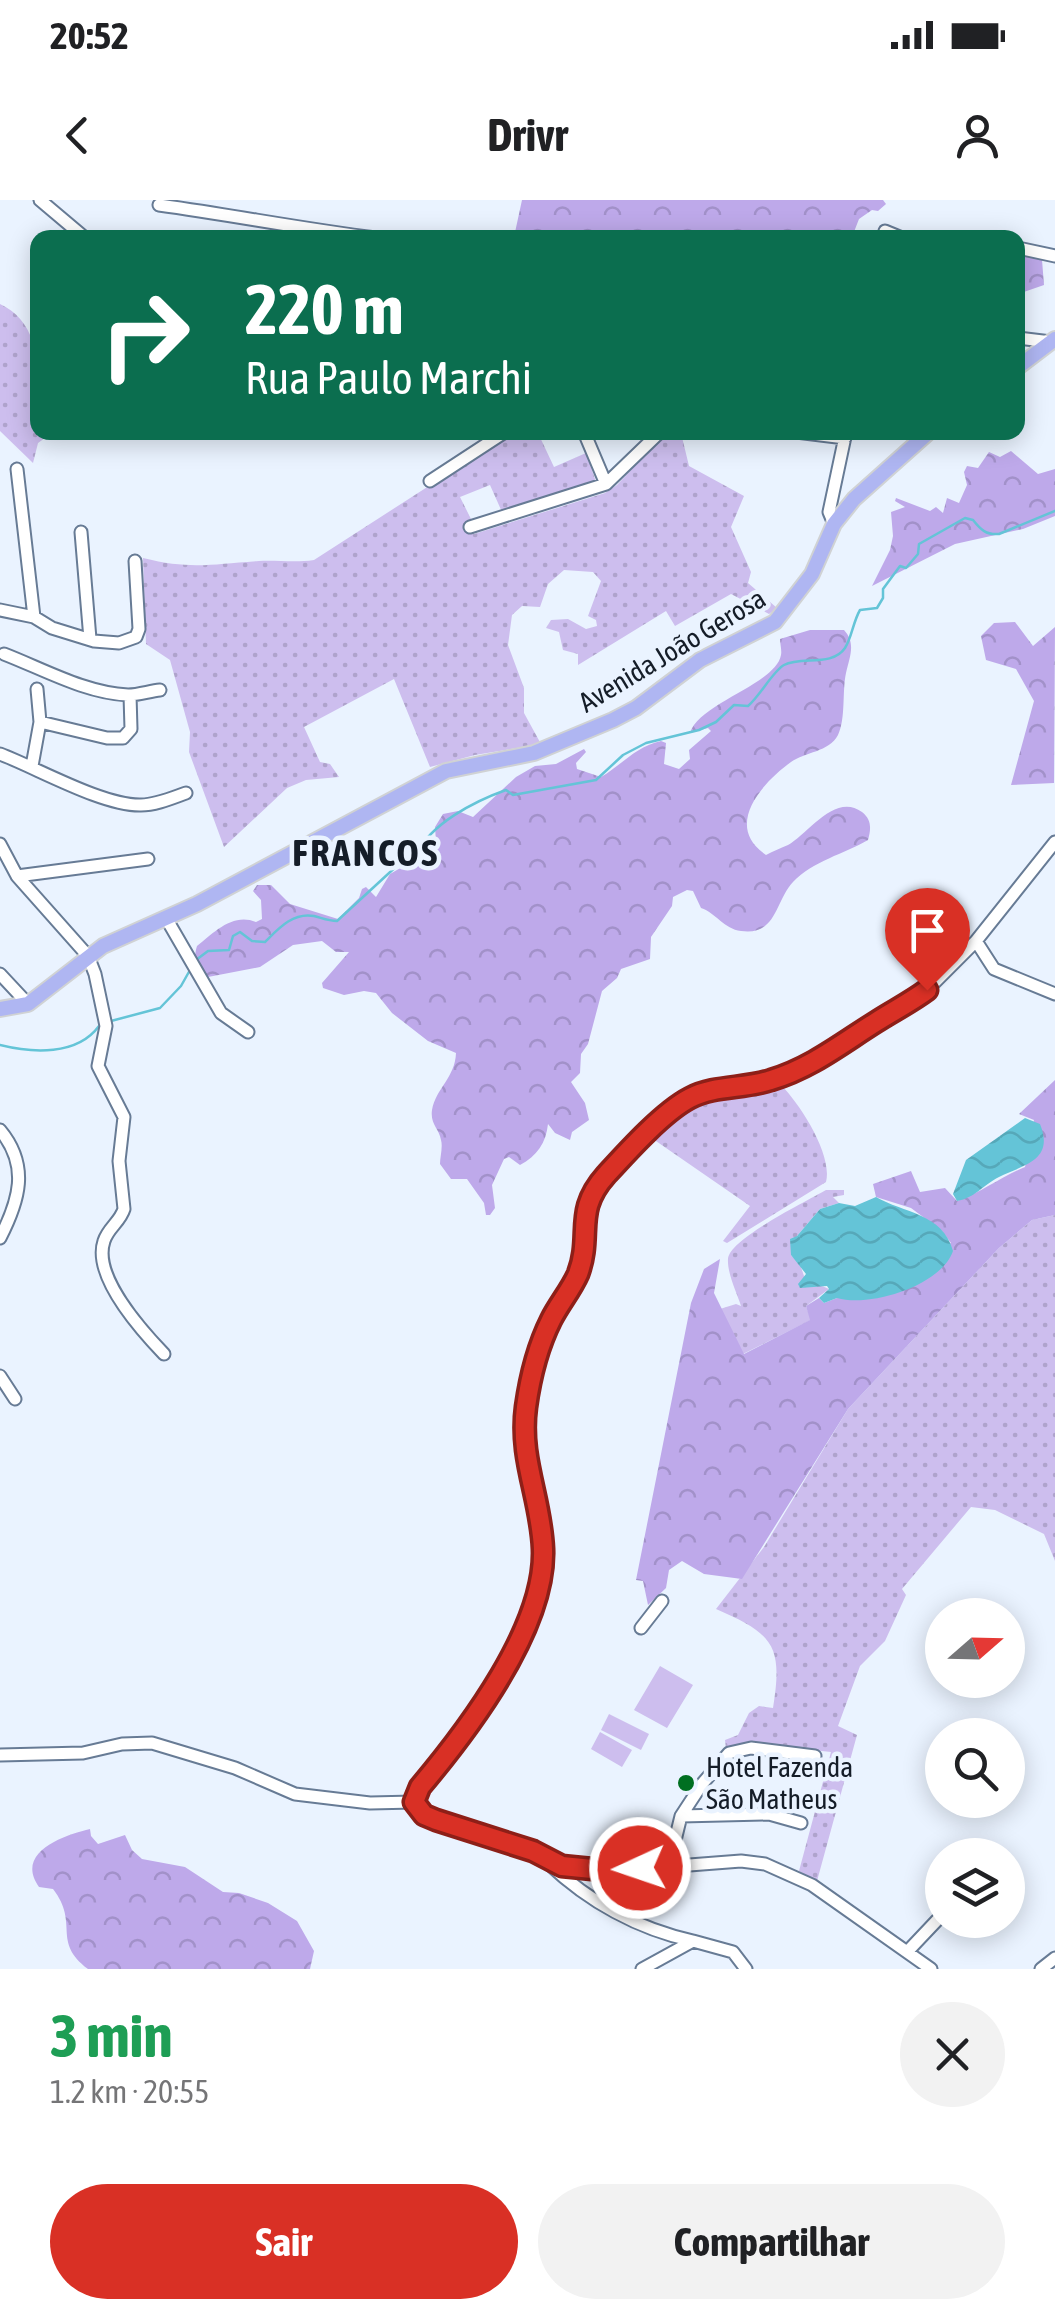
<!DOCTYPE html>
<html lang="pt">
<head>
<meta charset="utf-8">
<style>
  :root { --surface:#fff; --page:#f2f2f2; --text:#202124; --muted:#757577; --accent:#d93025 }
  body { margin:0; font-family:"Asap Condensed",sans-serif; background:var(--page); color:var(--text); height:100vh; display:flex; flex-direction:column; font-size:38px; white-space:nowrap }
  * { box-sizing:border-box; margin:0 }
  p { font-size:32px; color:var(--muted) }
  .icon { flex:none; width:55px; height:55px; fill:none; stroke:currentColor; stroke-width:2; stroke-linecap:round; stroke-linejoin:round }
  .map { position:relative; height:1769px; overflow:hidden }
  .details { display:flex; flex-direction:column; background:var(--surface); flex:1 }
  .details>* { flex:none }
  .guide { position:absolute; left:30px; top:30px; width:995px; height:210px; border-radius:20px; box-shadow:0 5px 25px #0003; background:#0b6e4f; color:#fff; overflow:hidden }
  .needle { width:65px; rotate:70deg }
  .buttons { position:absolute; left:925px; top:1398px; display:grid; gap:20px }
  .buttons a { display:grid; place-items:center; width:100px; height:100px; border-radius:50%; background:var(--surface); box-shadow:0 5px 25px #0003; font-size:50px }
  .pin { position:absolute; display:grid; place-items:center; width:85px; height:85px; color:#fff; margin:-102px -42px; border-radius:50% 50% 50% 0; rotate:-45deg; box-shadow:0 0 10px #0007 }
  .pin .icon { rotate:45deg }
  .me { position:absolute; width:110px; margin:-55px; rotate:267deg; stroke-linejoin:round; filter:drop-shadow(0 0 8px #0008) }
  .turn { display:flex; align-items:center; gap:35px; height:210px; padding:0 50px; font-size:45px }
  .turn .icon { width:130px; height:130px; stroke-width:2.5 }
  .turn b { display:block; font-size:70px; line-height:85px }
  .round { display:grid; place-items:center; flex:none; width:105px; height:105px; border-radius:52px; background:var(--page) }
  .headline { display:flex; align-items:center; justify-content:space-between; height:170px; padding:0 50px }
  h1 { font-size:60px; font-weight:700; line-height:75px; color:#1e9e55 }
  .button { display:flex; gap:20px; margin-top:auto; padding:20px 50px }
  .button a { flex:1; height:115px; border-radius:60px; background:var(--accent); color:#fff; font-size:40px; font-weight:700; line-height:115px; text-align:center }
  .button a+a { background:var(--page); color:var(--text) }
  .status { display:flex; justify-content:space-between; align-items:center; height:70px; padding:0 50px; background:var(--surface); direction:ltr }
  .status svg { height:28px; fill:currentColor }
  header { display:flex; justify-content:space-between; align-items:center; height:130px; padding:0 50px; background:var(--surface); font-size:45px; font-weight:700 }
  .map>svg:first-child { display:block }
  .grass { fill:url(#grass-dots) }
  .forest { fill:url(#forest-crowns) }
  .green { fill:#cdbeee }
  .water { fill:url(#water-waves) }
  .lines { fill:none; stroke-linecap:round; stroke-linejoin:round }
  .stream { stroke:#64c4d7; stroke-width:2.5 }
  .minor-casing { stroke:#677b95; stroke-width:15 }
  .major-casing { stroke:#d0d2d4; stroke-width:18 }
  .minor { stroke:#fff; stroke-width:11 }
  .major { stroke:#afb6f2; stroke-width:14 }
  .route-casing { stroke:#8d1f18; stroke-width:25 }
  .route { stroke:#d93025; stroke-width:18 }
  .poi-dot { fill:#006f21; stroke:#eaf3ff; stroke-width:4 }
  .labels { text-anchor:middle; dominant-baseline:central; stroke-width:9; stroke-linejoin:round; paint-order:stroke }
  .street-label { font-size:28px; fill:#151d28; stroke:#eaf3ff }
  .poi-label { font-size:28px; fill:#151d28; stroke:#eaf3ff; text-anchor:start }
  .district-label { font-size:38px; font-weight:bold; letter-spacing:2.5px; fill:#151d28; stroke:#eaf3ff }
</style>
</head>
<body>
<div class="status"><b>20:52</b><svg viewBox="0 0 49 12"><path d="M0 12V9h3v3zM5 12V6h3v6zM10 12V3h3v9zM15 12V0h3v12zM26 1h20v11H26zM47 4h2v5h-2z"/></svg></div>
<header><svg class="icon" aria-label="back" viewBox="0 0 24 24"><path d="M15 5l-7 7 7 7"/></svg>Drivr<svg class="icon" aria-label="person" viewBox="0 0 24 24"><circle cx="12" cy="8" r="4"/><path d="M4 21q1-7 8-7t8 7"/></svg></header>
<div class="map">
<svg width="1055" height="1769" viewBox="0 0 1055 1769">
  <defs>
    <pattern id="grass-dots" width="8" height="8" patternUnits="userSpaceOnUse" patternTransform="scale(2.5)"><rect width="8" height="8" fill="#cdbeee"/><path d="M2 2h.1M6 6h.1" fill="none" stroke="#afa3cc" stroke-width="1.8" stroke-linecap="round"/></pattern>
    <pattern id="forest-crowns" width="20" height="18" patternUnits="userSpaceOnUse" patternTransform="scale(2.5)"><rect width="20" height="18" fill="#bea9ea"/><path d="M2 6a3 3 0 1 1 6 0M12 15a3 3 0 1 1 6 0" fill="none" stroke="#a291c9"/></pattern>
    <pattern id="water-waves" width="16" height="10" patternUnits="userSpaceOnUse" patternTransform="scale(2.5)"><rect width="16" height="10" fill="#64c4d7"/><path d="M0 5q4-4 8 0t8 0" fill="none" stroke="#56a8b9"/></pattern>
  </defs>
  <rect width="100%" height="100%" fill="#eaf3ff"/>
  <path class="grass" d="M0,104c48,22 38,86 38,128l14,1 -14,10 -5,20 -33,-32z
    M511,233h27l16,34 32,-14 10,29 -94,30 -12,-27 -30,12 13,26 -5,3 6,8 131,-41 12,-8 49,-52h15l8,33 55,30 -13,31 20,45 -3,11 29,25 -8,6 -38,-20 -56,32 -9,-15 -88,54v-11l-15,-4 -4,-18 -13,-4 5,-8 17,-1 18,10 11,-3 -1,-6 -8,-4 13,-35 -8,-9 -29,-2 -16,14 -8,23 -18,-1 -10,9 -4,30 16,43v25l17,31 -66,11 -45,12 -36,-88 -90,48 16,35 10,2 9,13 -33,3 -19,8 -63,59 -35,-95 1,-20 -20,-72 -24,-16 -3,-86c48,12 69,6 116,3 19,-1 36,2 55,-1z
    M781,885c19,19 52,70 45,97l-99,61 -4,-2 27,-35 -97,-67 41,-37z
    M826,990h18v5l-11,2 6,6 -19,6 -23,27 -6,19 9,9 5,15 24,10 -23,17 5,14 -68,34 -23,-45 16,-5 5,2c-4,-13 -14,-33 -13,-47 1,-20 79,-58 98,-69z
    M1055,1015v346l-11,-27 -49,-24 -24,-3 -69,82 4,6 -21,46 -25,25 -22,60 19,9 -40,146 -18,-10 32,-119 -83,-9 -22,6 -1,-9 13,-5 11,-22 10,-7 14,2c10,-62 1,-74 -57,-99l48,-62 84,-138 151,-161 33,-28z"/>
  <path class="forest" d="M522,0h361l3,4 -8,7 -6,-1 -13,9 -7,18h-338z
    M1018,52l24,8 2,25 -26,9z
    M1011,251l27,23 17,-5v47l-32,13 -68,15 -83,42 18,-36 3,-14 -2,-24 14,-5 -10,-6 1,-3 34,13 6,-4 7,6 4,-15 12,5 8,-18 -3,-13 3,-6 11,2 11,-16 11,5z
    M1015,422l18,24 22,-19 -1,156 -43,2 23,-84 -18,-32 -30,-9 -5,-24 13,-13z
    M810,430h34c12,13 6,26 2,43 -4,18 0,45 -8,62 -9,17 -33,17 -47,27 -29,21 -68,64 -25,93 7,-4 15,-7 22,-10 20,-11 47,-53 74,-33 10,8 9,17 6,28 -24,14 -55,21 -75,42 -18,19 -16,54 -52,49 -17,-2 -25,-18 -40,-23l-8,-17 -6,-1 -14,7 -1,9 -21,31 -1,22 -29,10 -4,9 -15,13 -14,53 -7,10 -1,19 -9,9 14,21 4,17 -17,12 -2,8 -15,-7 -7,-9c-2,19 -11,32 -28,41l-11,-8 -5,2 -12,26 3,23 -5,7h-4l-2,-12 -17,-24h-16l-11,-15c0,-7 3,-17 1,-24 -2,-12 -11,-16 -9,-30 4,-22 23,-32 24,-57l-28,-12 -36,-28 -16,-20 -12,-2 -20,4 -21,-7 -1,-5 27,-31h-13l-14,-11 -29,4 -33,22 -52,10c-13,-6 -15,-18 -11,-31 16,-13 36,-34 59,-24l6,-3 -1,-19 -8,-9 4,-6h14l19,19 48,15 21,-21 3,-9 4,-2 10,10 14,-23 40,-23 6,-9 -1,-15 8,-13 15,-3 15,6 43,-40 19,-11 21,-2 28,-15 2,3 -10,11 1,6 24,8c22,-13 34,-30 60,-36l5,2 -2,21 15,5 11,-10 -1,-9 22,-19 -3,-3 -18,5c9,-30 86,-49 91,-78 1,-5 -1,-11 -1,-16z
    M1055,880v135l-23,5 -33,28 -151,161 -106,170 -38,-5 -22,-13 -13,9 -3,18 -18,17 -5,-24 -7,-1 55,-277 13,-34 16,-10 -6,34 30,61 66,-34 -4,-14 13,-8 5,5 13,-5 114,-55 -9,-12 -31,-23 -35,-11 -3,-13 38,-13 9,21 25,-4 12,13c25,-9 44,-24 68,-34l9,-47 -15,-6z
    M90,1629l1,7 7,8 27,-9 7,15 10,9 43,8 38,25 16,1 29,10 29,18 17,30 -4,18h-222c-37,-28 -8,-45 -35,-80l-14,-2c-25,-35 26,-52 51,-58z"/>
  <path class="green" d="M660,1466l33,19 -26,43 -33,-18z
    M609,1514l40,20 -8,16 -40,-20z
    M600,1532l32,18 -10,17 -31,-18z"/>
  <path class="water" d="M1025,918l15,6c15,37 -17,41 -41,53 -16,8 -24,21 -42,24l-4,-7 13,-34z
    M876,997c27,16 67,16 77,54 -11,34 -83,57 -116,47l-13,5 -5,-5 10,-9 -2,-3 -27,2 -2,-4 8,-10 -15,-19 -1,-16 7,-3 23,-27 19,-6 16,3z"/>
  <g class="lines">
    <path class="stream" d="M196,760l12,-9 21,-1 4,-14 7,-4 12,9 13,1c13,-13 28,-30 49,-26 8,2 14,5 23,5l64,-59 16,-8c13,-30 58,-53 89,-64l7,5 83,-15 27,-25 23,-12 53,-13 17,-8 18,-17 14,1c12,-10 25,-35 36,-41 18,-9 48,2 61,-17 7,-11 8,-26 15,-38l17,-2 6,-10v-9l17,-23 6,2 12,-14 1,-10 46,-26 8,2c8,10 13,15 26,14l56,-23
      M111,821l49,-13 21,-22 9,-16
      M0,845c32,8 77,11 99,-19"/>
    <g class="minor-casing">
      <path id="minor" d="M40,0l45,38
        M159,5c73,10 144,24 217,33
        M885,31l17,7
        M1018,48l37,8
        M1018,138l33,4
        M584,232l22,52
        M796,232l49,6
        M17,269l17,148
        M430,281l75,-49
        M834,324l-5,-12 17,-80
        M470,327l136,-43 54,-52
        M81,332l9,107
        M0,410l34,7 18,11 42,13 25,2 17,-6 3,-8 -4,-68
        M4,454c39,15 81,39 124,41 10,0 22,-4 32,-5
        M40,522l67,16h16l8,-9 -1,-34
        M0,554c37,14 103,52 141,51 15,0 31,-7 45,-12
        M32,566l8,-44 -3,-33
        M0,644l17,32 71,80 7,18 11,52 -8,40 26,51 -5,44 5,48c-4,13 -16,19 -20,32 -12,35 38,90 60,113
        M17,676l131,-17
        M166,718l55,95 27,19
        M976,741l18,28 61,25
        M0,774l28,30
        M0,930c30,36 19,71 0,108
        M0,1176l15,23
        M641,1428l21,-27
        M0,1555l83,-2 39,-9 30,-1 83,25 60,26 75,9 44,-1
        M681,1616l88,-2 32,9
        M548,1663c40,38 90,66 145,78l-51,28
        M669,1665l12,-49 21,-32 27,-31 22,-5 64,8
        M693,1741l40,11 13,17
        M907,1752l35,-37
        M931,1769l-119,-84 -47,-21 -24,-3 -129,10 -32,-1 -144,-50 -12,-5 -10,-13 6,-15 30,-38 52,-76 26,-57 12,-40 3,-28 -3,-27 -17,-82 3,-35 24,-82 28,-49 12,-78 16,-19 80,-76 18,-9 66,-10 36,-14 121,-77 49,-49 79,-99
        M1041,1769l14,-11"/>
    </g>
    <g class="major-casing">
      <path id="major" d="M1018,167l37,-28
        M0,809l28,-5 75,-58 94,-42 249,-133 88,-18 79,-33 23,-12 64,-48 75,-38 37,-48 22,-50 20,-25 75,-67"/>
    </g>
    <use href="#minor" class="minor"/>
    <use href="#major" class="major"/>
  </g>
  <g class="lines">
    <g class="route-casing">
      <path id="route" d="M640,1668l-28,3 -50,-5 -29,-15 -97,-31 -12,-5 -10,-13 6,-15c48,-57 126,-160 123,-238 -2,-51 -24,-90 -17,-142 4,-29 12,-61 25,-87 8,-16 20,-30 27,-46 15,-40 -5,-62 28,-99 21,-23 57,-63 84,-77 25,-13 54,-9 81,-18 40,-12 70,-36 105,-58 17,-11 35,-20 51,-32"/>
    </g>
    <use href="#route" class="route"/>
  </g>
  <circle class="poi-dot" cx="686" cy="1583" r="10"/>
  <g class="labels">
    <g class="street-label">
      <text transform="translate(672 450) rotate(-31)">Avenida João Gerosa</text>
    </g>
    <g class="poi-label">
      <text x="706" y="1567">Hotel Fazenda<tspan x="706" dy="32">São Matheus</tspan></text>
    </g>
    <g class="district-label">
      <text x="366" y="652">FRANCOS</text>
    </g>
  </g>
</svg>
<div class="buttons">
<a><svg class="needle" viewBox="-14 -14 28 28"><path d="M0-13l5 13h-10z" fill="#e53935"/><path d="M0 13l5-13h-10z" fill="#757577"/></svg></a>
<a><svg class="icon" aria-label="search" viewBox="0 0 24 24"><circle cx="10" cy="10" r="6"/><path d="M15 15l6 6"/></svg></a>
<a><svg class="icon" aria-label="layers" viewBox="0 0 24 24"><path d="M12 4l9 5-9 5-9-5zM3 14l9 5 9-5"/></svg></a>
</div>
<div class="pin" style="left:927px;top:790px;background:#d93025"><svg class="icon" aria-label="arrive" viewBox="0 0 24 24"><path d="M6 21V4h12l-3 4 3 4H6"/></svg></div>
<svg class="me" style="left:640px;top:1668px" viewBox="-20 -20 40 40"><circle r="17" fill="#d93025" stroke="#fff" stroke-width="3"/><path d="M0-11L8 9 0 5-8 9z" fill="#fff"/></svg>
<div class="guide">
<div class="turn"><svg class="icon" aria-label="right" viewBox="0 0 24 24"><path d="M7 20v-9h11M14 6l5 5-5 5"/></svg><div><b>220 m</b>Rua Paulo Marchi</div></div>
</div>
</div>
<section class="details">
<div class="headline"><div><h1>3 min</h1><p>1.2 km · 20:55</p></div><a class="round"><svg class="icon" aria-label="close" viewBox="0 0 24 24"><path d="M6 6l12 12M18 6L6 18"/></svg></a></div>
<div class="button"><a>Sair</a><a>Compartilhar</a></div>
</section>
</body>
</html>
